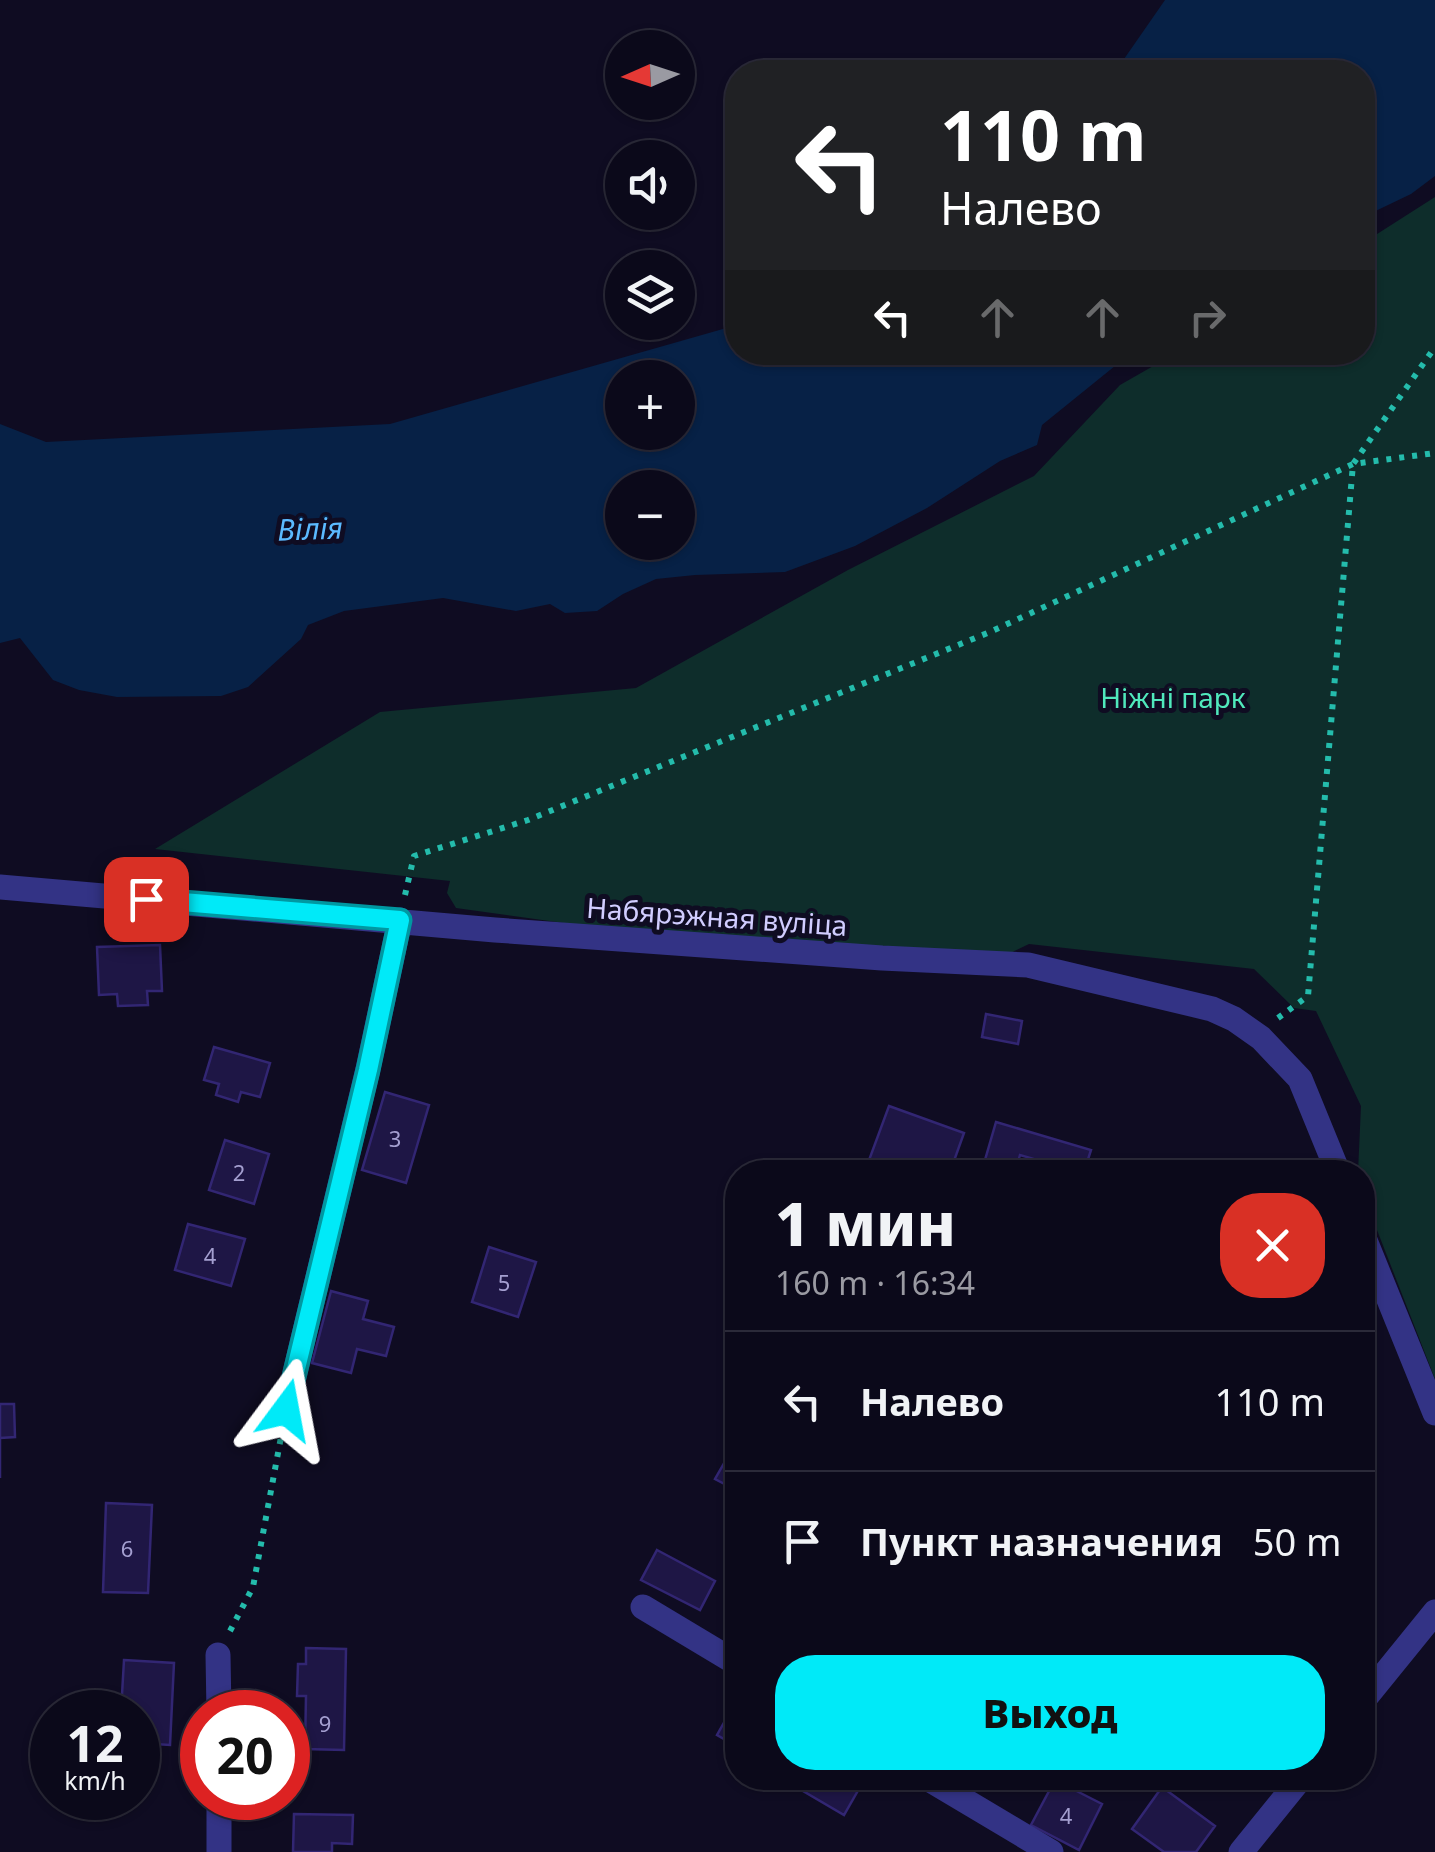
<!DOCTYPE html>
<html lang="ru">
<head>
<meta charset="utf-8">
<style>
  :root { --surface:#0b091a; --page:#141223; --text:#f1f3f6; --muted:#9a9aa2; --line:#2b2a39; --accent:#00eaf8 }
  body { margin:0; font-family:"Noto Sans",sans-serif; background:var(--page); color:var(--text); height:100vh; display:flex; flex-direction:column; font-size:38px; white-space:nowrap }
  * { box-sizing:border-box; margin:0 }
  p { font-size:32px; color:var(--muted) }
  .icon { flex:none; width:55px; height:55px; fill:none; stroke:currentColor; stroke-width:2; stroke-linecap:round; stroke-linejoin:round }
  .map { position:relative; flex:1; overflow:hidden }
  .panel { position:absolute; left:725px; top:1160px; width:650px; height:630px; display:flex; flex-direction:column; background:var(--surface); border-radius:40px; box-shadow:0 2px 8px #0004,0 0 0 2px var(--line) }
  .panel>* { flex:none }
  .guide { position:absolute; left:725px; top:60px; width:650px; height:305px; border-radius:40px; box-shadow:0 2px 8px #0004,0 0 0 2px var(--line); background:#202124; color:#fff; overflow:hidden }
  .needle { width:65px; rotate:267deg }
  .buttons { position:absolute; left:605px; top:30px; display:grid; gap:20px }
  .buttons a { display:grid; place-items:center; width:90px; height:90px; border-radius:50%; background:var(--surface); box-shadow:0 2px 8px #0004,0 0 0 2px var(--line); font-size:50px }
  .speed { position:absolute; left:30px; top:1690px; display:flex; gap:20px; font-size:50px; font-weight:700; text-align:center }
  .speed>* { display:grid; place-content:center; width:130px; height:130px; border-radius:50%; background:var(--surface); box-shadow:0 2px 8px #0004,0 0 0 2px var(--line); line-height:1 }
  .speed small { font-size:25px; font-weight:400 }
  .speed .limit { border:15px solid #d22; background:#fff; color:#111 }
  .pin { position:absolute; display:grid; place-items:center; width:85px; height:85px; color:#fff; margin:-42px; border-radius:20px; box-shadow:0 5px 15px #0006 }
  .me { position:absolute; width:110px; margin:-55px; rotate:13deg; stroke-linejoin:round; filter:drop-shadow(0 0 8px #0008) }
  .turn { display:flex; align-items:center; gap:35px; height:210px; padding:0 50px; font-size:45px }
  .turn .icon { width:130px; height:130px; stroke-width:2.5 }
  .turn b { display:block; font-size:70px; line-height:85px }
  .lanes { display:flex; align-items:center; height:95px; padding:0 50px; background:#0003; justify-content:center; gap:50px; direction:ltr }
  .lanes .off { opacity:.35 }
  .round { display:grid; place-items:center; flex:none; width:105px; height:105px; border-radius:40px; background:var(--page) }
  .summary { display:flex; align-items:center; justify-content:space-between; height:170px; padding:0 50px }
  h1 { font-size:60px; font-weight:800; line-height:75px }
  .primary-button { display:flex; gap:20px; margin-top:auto; padding:20px 50px }
  .primary-button a { flex:1; height:115px; border-radius:40px; background:var(--accent); color:#111; font-size:40px; font-weight:800; line-height:115px; text-align:center }
  ul { padding:0; list-style:none }
  li { display:flex; align-items:center; gap:30px; height:140px; padding:0 50px; border-top:2px solid var(--line) }
  li div { flex:1 }
  li b { display:block; font-size:38px }
  li em { font-style:normal }
  .map>svg:first-child { display:block }
  .green { fill:#0e2d2b }
  .water { fill:#072146; fill-rule:evenodd }
  .building { fill:#1e1645; stroke:#322673; stroke-width:2.5 }
  .lines { fill:none; stroke-linecap:round; stroke-linejoin:round }
  .path { stroke:#24bcac; stroke-width:6; stroke-dasharray:5 8; stroke-linecap:butt }
  .minor { stroke:#333385; stroke-width:25 }
  .route-casing { stroke:#0098a1; stroke-width:25 }
  .route { stroke:#00eaf8; stroke-width:18 }
  .labels { text-anchor:middle; dominant-baseline:central; stroke-width:10; stroke-linejoin:round; paint-order:stroke }
  .number-label { font-size:22px; fill:#a49fd0 }
  .park-label { font-size:28px; fill:#50e8bc; stroke:#0f0c22 }
  .street-label { font-size:28px; fill:#d1cdff; stroke:#0f0c22 }
  .water-label { font-size:30px; font-style:italic; fill:#5bbaff; stroke:#0f0c22 }
</style>
</head>
<body>
<div class="map">
<svg width="1435" height="1852" viewBox="0 0 1435 1852">
  <rect width="100%" height="100%" fill="#0f0c22"/>
  <path class="green" d="M1435,197v1182l-72,-185 -1,-22h-4l3,-66 -45,-95 -22,-3 -40,-39 -225,-25 -39,19 -268,-18 -266,-37 -9,-15 3,-12 -295,-32 225,-137 256,-24 212,-118 186,-94 86,-91 56,-32 186,-1 1,-109z"/>
  <path class="water" d="M1165,0h270v176l-24,18 -48,23 -1,-145h-247z
    M737,325l1,27 393,1 -89,72 -5,20 -37,16 -73,47 -72,38 -70,26 -90,3 -39,4 -33,15 -26,17 -32,2 -15,-9 -34,7 -73,-13 -99,13 -36,14 -7,14 -53,48 -27,9 -104,1 -38,-7 -26,-10 -33,-42 -20,5v-219l46,18 344,-18zM622,378h56v54h-56zM622,488h56v54h-56z"/>
  <path class="building" d="M160,945l2,46h-15l1,14 -30,1 -1,-12 -18,1 -2,-48z
    M986,1014l36,7 -4,23 -36,-7z
    M214,1047l56,16 -10,34 -19,-5 -3,10 -22,-7 3,-11 -15,-4z
    M385,1092l44,13 -23,78 -44,-13z
    M889,1106l75,27 -14,39 -85,-1z
    M996,1122l95,28 -7,22h-21l2,-4 -45,-13 -4,14 -31,-9z
    M225,1140l44,14 -15,50 -45,-14z
    M188,1224l57,15 -14,47 -56,-16z
    M489,1247l47,15 -18,55 -46,-15z
    M331,1291l37,10 -5,18 31,8 -8,29 -29,-7 -6,24 -39,-10z
    M0,1404h14l1,33 -15,1v40z
    M738,1439v52l-23,-12z
    M106,1503l46,2 -4,88 -45,-1z
    M657,1550l58,31 -15,29 -59,-30z
    M306,1648l40,1 -2,101 -39,-1 1,-53h-9l1,-32h8z
    M124,1660l50,3 -4,82 -32,-2v-31h-17z
    M734,1705l4,2v40l-21,-12z
    M804,1778h39l17,9 -16,28 -46,-27z
    M1055,1780l47,24 -23,46 -48,-25z
    M1162,1787l53,39 -19,26h-32l-32,-23z
    M294,1814l59,1 -1,29 -20,-1v9h-39z"/>
  <g class="lines">
    <path class="path" d="M405,895l9,-39 114,-36 462,-188 363,-168 82,-11
      M1278,1018l30,-22 45,-532 82,-117
      M230,1631l23,-44 28,-150"/>
    <path class="minor" d="M0,887l495,43 387,28 146,7 184,44 22,10 27,19 39,41 38,93
      M1362,1233l73,180
      M286,1410l82,-341 32,-149
      M643,1607l95,57
      M218,1655l1,57
      M1362,1702l73,-90
      M927,1778l124,74
      M219,1798v54
      M1241,1852l60,-74"/>
  </g>
  <g class="lines">
    <g class="route-casing">
      <path id="route" d="M146,899l254,21 -32,150 -82,340"/>
    </g>
    <use href="#route" class="route"/>
  </g>
  <g class="labels">
    <g class="number-label">
      <text x="395" y="1138">3</text>
      <text x="239" y="1172">2</text>
      <text x="210" y="1255">4</text>
      <text x="504" y="1282">5</text>
      <text x="127" y="1548">6</text>
      <text x="325" y="1723">9</text>
      <text x="1066" y="1815">4</text>
    </g>
    <g class="park-label">
      <text x="1173" y="697">Ніжні парк</text>
    </g>
    <g class="street-label">
      <text transform="translate(717 916) rotate(4)">Набярэжная вуліца</text>
    </g>
    <g class="water-label">
      <text transform="translate(310 528) rotate(-2)">Вілія</text>
    </g>
  </g>
</svg>
<div class="buttons">
<a><svg class="needle" viewBox="-14 -14 28 28"><path d="M0-13l5 13h-10z" fill="#e53935"/><path d="M0 13l5-13h-10z" fill="#9a9aa2"/></svg></a>
<a><svg class="icon" aria-label="sound" viewBox="0 0 24 24"><path d="M4 9h4l5-4v14l-5-4H4zM17 9q2 3 0 6"/></svg></a>
<a><svg class="icon" aria-label="layers" viewBox="0 0 24 24"><path d="M12 4l9 5-9 5-9-5zM3 14l9 5 9-5"/></svg></a>
<a>+</a>
<a>−</a>
</div>
<div class="speed"><div>12<small>km/h</small></div><div class="limit">20</div></div>
<div class="pin" style="left:146px;top:899px;background:#d93025"><svg class="icon" aria-label="arrive" viewBox="0 0 24 24"><path d="M6 21V4h12l-3 4 3 4H6"/></svg></div>
<svg class="me" style="left:286px;top:1410px" viewBox="-20 -20 40 40"><path d="M0-17L14 15 0 8-14 15z" fill="#00eaf8" stroke="#fff" stroke-width="4"/></svg>
<div class="guide">
<div class="turn"><svg class="icon" aria-label="left" viewBox="0 0 24 24"><path d="M17 20v-9H6M10 6l-5 5 5 5"/></svg><div><b>110 m</b>Налево</div></div>
<div class="lanes"><svg class="icon" aria-label="left" viewBox="0 0 24 24"><path d="M17 20v-9H6M10 6l-5 5 5 5"/></svg><svg class="icon off" aria-label="ahead" viewBox="0 0 24 24"><path d="M12 20V5M6 11l6-6 6 6"/></svg><svg class="icon off" aria-label="ahead" viewBox="0 0 24 24"><path d="M12 20V5M6 11l6-6 6 6"/></svg><svg class="icon off" aria-label="right" viewBox="0 0 24 24"><path d="M7 20v-9h11M14 6l5 5-5 5"/></svg></div>
</div>
<section class="panel">
<div class="summary"><div><h1>1 мин</h1><p>160 m · 16:34</p></div><a class="round" style="background:#d93025;color:#fff"><svg class="icon" aria-label="close" viewBox="0 0 24 24"><path d="M6 6l12 12M18 6L6 18"/></svg></a></div>
<ul>
<li><svg class="icon" aria-label="left" viewBox="0 0 24 24"><path d="M17 20v-9H6M10 6l-5 5 5 5"/></svg><div><b>Налево</b></div><em>110 m</em></li>
<li><svg class="icon" aria-label="arrive" viewBox="0 0 24 24"><path d="M6 21V4h12l-3 4 3 4H6"/></svg><div><b>Пункт назначения</b></div><em>50 m</em></li>
</ul>
<div class="primary-button"><a>Выход</a></div>
</section>
</div>
</body>
</html>
